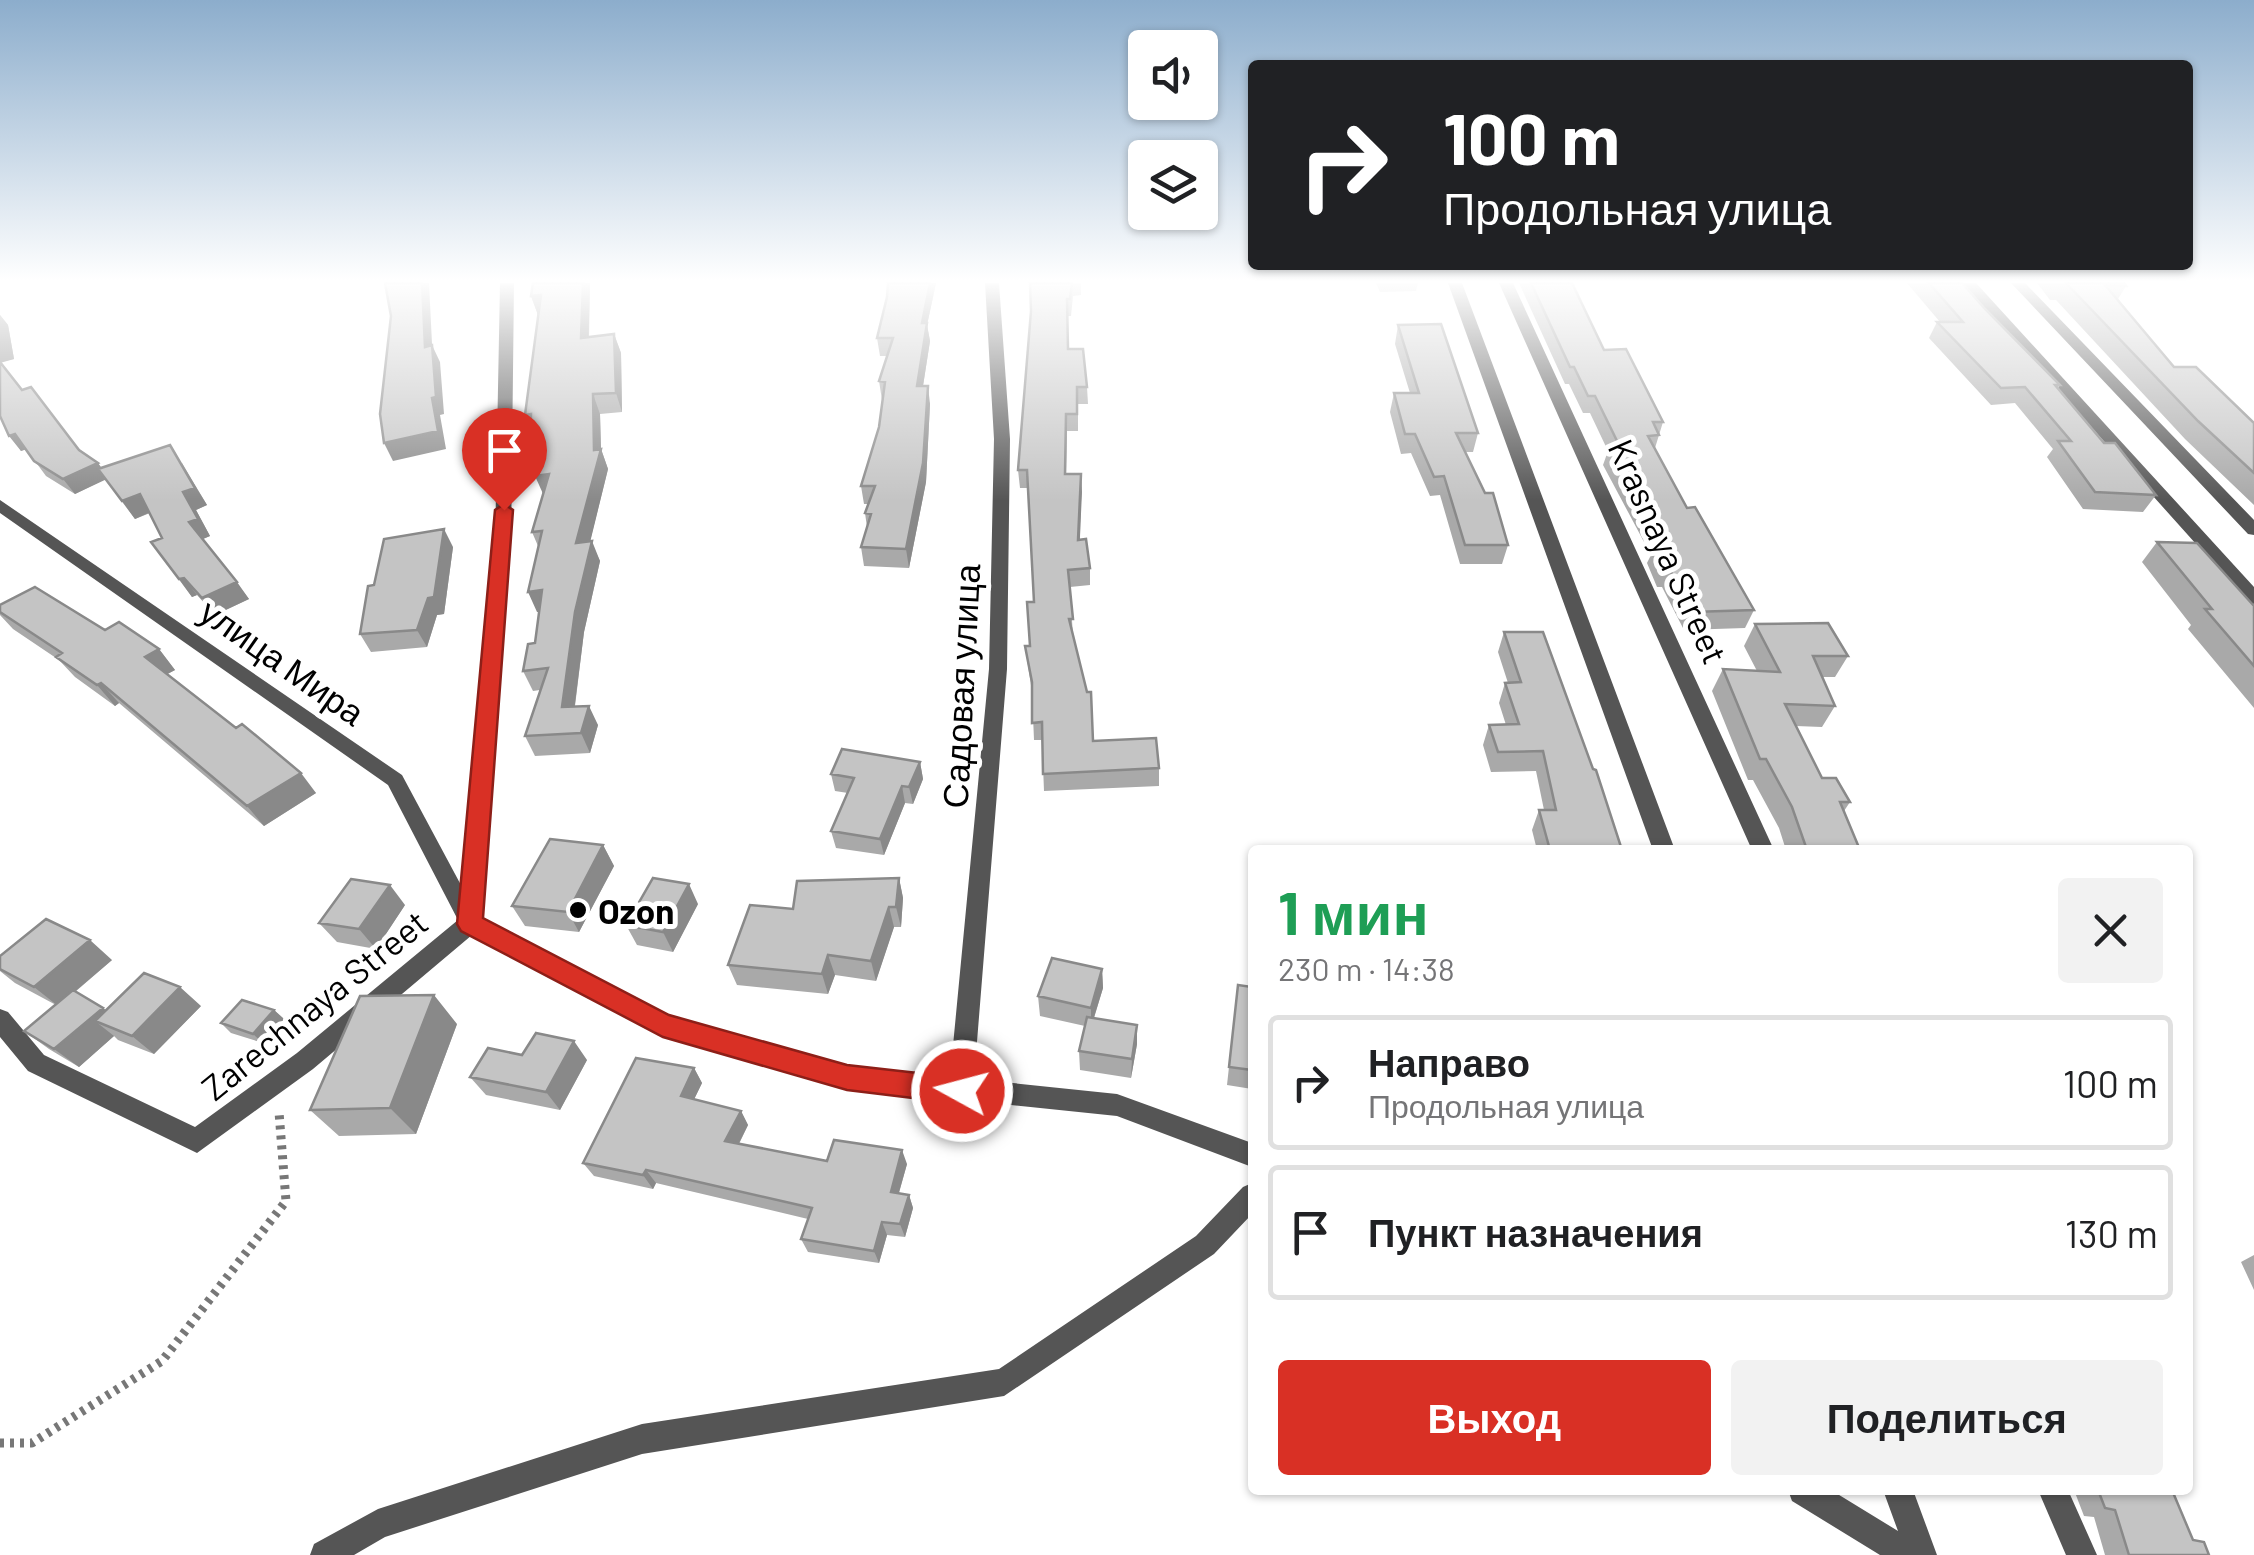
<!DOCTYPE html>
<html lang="ru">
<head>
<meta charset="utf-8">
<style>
  :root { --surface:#fff; --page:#f2f2f2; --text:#202124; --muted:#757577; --line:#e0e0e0; --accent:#d93025 }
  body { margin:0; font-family:Barlow,sans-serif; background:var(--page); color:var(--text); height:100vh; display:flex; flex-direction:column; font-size:38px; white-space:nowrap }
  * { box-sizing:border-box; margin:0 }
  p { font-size:32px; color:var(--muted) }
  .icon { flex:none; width:55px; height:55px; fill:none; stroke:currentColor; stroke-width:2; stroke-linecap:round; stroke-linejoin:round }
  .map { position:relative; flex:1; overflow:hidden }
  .side { position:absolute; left:1248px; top:845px; width:945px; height:650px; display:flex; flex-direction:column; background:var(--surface); border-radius:10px; box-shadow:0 2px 8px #0004 }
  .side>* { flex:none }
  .top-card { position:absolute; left:1248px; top:60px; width:945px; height:210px; border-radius:10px; box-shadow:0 2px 8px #0004; background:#202124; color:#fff; overflow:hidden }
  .buttons { position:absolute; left:1128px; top:30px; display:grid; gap:20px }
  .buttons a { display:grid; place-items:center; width:90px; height:90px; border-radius:10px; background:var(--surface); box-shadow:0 2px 8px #0004; font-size:50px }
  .pin { position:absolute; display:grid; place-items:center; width:85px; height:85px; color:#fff; margin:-102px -42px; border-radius:50% 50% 50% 0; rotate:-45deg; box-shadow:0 0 10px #0007 }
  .pin .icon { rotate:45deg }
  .me { position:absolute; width:110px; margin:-55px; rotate:277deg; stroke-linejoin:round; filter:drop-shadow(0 0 8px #0008) }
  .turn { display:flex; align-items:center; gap:35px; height:210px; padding:0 30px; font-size:45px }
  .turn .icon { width:130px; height:130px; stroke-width:2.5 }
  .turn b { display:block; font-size:70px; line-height:85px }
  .round { display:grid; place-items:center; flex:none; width:105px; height:105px; border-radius:10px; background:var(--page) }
  .headline { display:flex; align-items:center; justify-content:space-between; height:170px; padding:0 30px }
  h1 { font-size:60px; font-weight:700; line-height:75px; color:#1e9e55 }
  .cta { display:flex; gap:20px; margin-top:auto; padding:20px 30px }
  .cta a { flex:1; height:115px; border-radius:10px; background:var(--accent); color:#fff; font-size:40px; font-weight:700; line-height:115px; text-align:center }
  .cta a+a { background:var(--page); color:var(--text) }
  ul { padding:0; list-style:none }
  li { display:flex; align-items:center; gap:30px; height:135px; margin:0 20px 15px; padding:0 10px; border:5px solid var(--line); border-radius:10px }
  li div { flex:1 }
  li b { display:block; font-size:38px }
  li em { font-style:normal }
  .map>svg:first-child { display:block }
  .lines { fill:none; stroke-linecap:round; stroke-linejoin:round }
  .path { stroke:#777; stroke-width:9; stroke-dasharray:4 6; stroke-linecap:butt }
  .minor { fill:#555; fill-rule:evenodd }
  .wall { fill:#a9a9a9 }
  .shaded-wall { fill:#898989 }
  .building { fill:#c4c4c4; stroke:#898989; stroke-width:2.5 }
  .route { fill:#d93025; stroke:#8d1f18; stroke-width:2.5 }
  .poi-dot { fill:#000; stroke:#fff; stroke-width:4 }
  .labels { text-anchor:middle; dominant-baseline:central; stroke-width:10; stroke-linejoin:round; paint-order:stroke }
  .street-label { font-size:35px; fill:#000; stroke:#fff }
  .poi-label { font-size:35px; font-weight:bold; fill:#000; stroke:#fff; text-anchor:start }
</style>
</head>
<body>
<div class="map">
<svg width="2254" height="1555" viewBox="0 0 2254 1555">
  <rect width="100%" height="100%" fill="#fff"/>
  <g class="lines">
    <path class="path" d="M0,1443h32l130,-82 124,-160 -7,-89"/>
    <path class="minor" d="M500,283h14l-3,263 -30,372 187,98 179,50 103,11 39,-408 5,-230 -9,-156h14l11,156 -3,230 -33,410 143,15 135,49v24l-135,-51 -270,-28 -184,-53 -191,-100 -159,134 -116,84 -169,-82 -28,-34v-28l8,3 36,43 151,72 102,-74 161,-133 -70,-135 -388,-272v-13l402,275 60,112 33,-341z
      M1448,283h14l213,567h-22z
      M1499,283h14l261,567h-22z
      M1962,283h14l278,304v17l-6,-2z
      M2011,283h14l229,237v15l-6,-1z
      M1252,1183v31l-38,40 -210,142 -362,58 -257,83 -31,18h-44l4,-11 64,-35 264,-85 357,-55 197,-133 47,-49z
      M1788,1490h43l67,41 -15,-41h30l24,65h-57l-88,-54z
      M2038,1490h30l29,65h-31z"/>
  </g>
  <path class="wall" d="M590,283l-1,55 25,-4 7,19 1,59 -22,2 1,35 7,20 -18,72 10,20 -16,71 -9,74 23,19 -8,28 -55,3 -10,-20 15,-46 -7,1 -10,-20 12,-28 4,-31h-2l1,-66 -6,-14 11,-37 -6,-33 -7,-18v-16l-5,-13 13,-100 -7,-19z
    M888,283h48l-9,42 3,16 -7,45 7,18 -4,78 -17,86 -45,-2 -3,-19 6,-20 -2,-14 3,-9h-4l-3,-18 18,-59 3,-27 -3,-19 8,-25h-7l-3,-18 10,-41z
    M1030,283h51v12l-8,1 -2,20h-3v33l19,38 1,17h-10v27h-11l-1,43h15l-1,66 10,28v17l-20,2 3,50 20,104 66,27v18l-115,5 -2,-51h-8l-2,-48 -7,-46h5l4,-44 -6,-114h-8l-2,-18 13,-159z
    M1376,283h42l-2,8 -36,1z
    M1519,283h53l32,67 59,72 -8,26 32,60 67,102 -9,18 -61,2 -22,-43h-5l-10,-24 4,-8 -48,-90 5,-14 -18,-38h-7l-14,-29h-4z
    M1907,283h55l23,26 75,76 -2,4 46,54 52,52 -13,17 -60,-3 -36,-52 6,-8 -38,-46 -24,2 -62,-67 8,-16h3z
    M2037,283h87l2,3 -8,13 56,68 80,56v82l-69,-66 -129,-139h-6z
    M0,315l8,10 6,34 -14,3 22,28 57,60 19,13 3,5 81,-5 25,42 -11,5 14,26 -8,3 47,60 -34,16 -18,-20 -5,2 -41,-55 11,-4 -12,-25 -15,6 -30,-40 -30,15 -29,-18 -20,-27 -5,2 -21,-35z
    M1398,325l80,108 -5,19h-8l43,93 -6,19h-42l-20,-69 -10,1 -19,-43 -10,1 -11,-42 4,-19h16l-15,-49z
    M2157,542l97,64v102l-66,-79 3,-4 -49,-63z
    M453,547l-9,67 -7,1 -10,32 -56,5 -11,-18 14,-49z
    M0,605l105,25 54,19 16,21 -8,4 149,119 -52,33 -145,-123 -4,3 -40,-29 -16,-17 -46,-31 -13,-14z
    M1755,624l93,32 -13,21h-13l13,29 -13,21 -26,-1 26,52 28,24 -6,9 16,39h-74l-7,-22 -26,-48h-5l-36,-89 11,-22 34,2 -13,-25z
    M1504,632l118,218h-85l-5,-20 7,-20h5l-8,-39 -45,1 -8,-27 6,-20h17l-7,-22 6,-20h3l-10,-31z
    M920,762l3,17 -10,25 -8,-1 -21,52 -48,-7 -5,-17 17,-38 -13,-2 -4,-17z
    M603,845l11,21 -35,66 -54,-6 -13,-20z
    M899,878l4,20 -2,29h-7l-18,54 -41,-6 -7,19 -91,-9 -9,-20z
    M698,904l-25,48 -36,-7 -11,-20z
    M405,905l-29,44 -39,-7 -18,-19z
    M0,956l112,4 -37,32 31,18 95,-4 -47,48 -36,-14 -4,-4 -35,31 -30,-18 -25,-18 32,-26 -41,-22 -15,-12z
    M1102,969l1,19 -9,30 43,26 -6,34 -51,-8 -1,-19 6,-25 -45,-10 -2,-20z
    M1238,985l14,2v102l-25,-4z
    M274,1010l10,9 -21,24 -32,-10 -10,-10z
    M457,1024l-41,110 -77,2 -29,-26z
    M522,1055l65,5 -27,50 -74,-15 -16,-18z
    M694,1068l8,15 -8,16 47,12 7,14 -9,19 88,17 80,3 -8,29 10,2 4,13 -8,29 -18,-2 -8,28 -71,-11 -7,-13 7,-20 -152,-36 -3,6 -59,-13 -11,-13z
    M2254,1255v35l-13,-28z
    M2074,1490h98l21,50 16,15h-104l-11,-38 -10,-1z"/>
  <path class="shaded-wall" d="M422,283h7l4,81 -8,-17z
    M583,283h7l-2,75 -7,-20z
    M930,283h6l-9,42 3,16 -10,64 -3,-19 5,-63z
    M541,295l-3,20 -7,-19z
    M0,315l8,10 6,34 -14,4z
    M614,334l7,19 1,59 -6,-19z
    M432,345l8,17 4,52 -4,1 6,34 -53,12 -9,-18 48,-45z
    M928,386l2,18 -4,78 -17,86 -3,-19z
    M593,394l7,20 1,35 7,20 -23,94 -9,-20 18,-93z
    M15,434l12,15 -6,2 -12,-15z
    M540,442l-2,22 -8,-20z
    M170,445l37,60 -11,5 14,26 -9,4 -12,-18z
    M98,463l11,15 -34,16 -12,-15z
    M549,474l-5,22 -9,-20z
    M1081,474l1,18 -3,65 -1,-17z
    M140,494l13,17 -18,8 -13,-18z
    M444,529l9,18 -9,67 -7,1 -10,32 -10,-17z
    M592,541l8,20 -16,71 -12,95 -10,-20 13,-95z
    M184,578l13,17 -5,2 -13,-18z
    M237,582l12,17 -34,16 -13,-17z
    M542,590l10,20 -15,2 -9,-20z
    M159,649l16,21 -13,7 -17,-20z
    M101,683l18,20 -4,3 -18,-21z
    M589,706l9,19 -8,28 -9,-20z
    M920,762l3,17 -10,25 -4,-17z
    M301,773l15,20 -52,33 -17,-20z
    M902,786l3,17 -21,52 -4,-16z
    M603,845l11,21 -35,66 -11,-20z
    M899,878l4,20 -2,29 -5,-20z
    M689,884l9,20 -25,48 -10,-20z
    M390,885l15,20 -29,44 -17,-20z
    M889,907l5,20 -18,54 -5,-20z
    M90,940l22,20 -54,46 -24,-19z
    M828,955l7,20 -7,19 -6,-20z
    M1102,969l1,19 -12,39v-19z
    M180,987l21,19 -47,48 -22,-18z
    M434,995l23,29 -41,110 -26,-26z
    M103,1008l23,19 -31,-6 19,15 -35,31 -25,-18z
    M274,1010l10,9 -21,24 -10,-9z
    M1137,1025v19l-6,34 1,-19z
    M574,1041l13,19 -27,50 -14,-18z
    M694,1068l8,15 -13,27 -8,-14z
    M741,1111l7,14 -15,30 -8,-14z
    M902,1150l5,14 -12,42 -4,-14z
    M646,1170l10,13 -3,6 -10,-14z
    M909,1195l4,13 -8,29 -5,-13z
    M882,1222l5,13 -8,28 -5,-12z"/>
  <path class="building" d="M385,283h37l3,64 7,-2 4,52 -4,1 6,33 -54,12 -4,-29 11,-98z
    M533,283h50l-2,55 33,-4 2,59 -23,1 1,56 7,-1 -25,94 16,-2 -17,71 -13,95 27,-1 -8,27 -56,3 23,-68 -25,3 5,-27 7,-1 7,-53 -14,2 14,-61 -10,1 17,-58 -14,2 5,-34 -10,2 1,-30 -6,1 16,-120 -10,1z
    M888,283h42l-8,40h5l-10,63h11l-5,77 -17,86 -45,-2 10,-33 -6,-1 10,-27h-14l18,-59 6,-45 -6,-1 14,-43h-16l10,-41z
    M1030,283h42l-2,16h-3l1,50h15l4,38h-10v27h-11l-1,60h16l-3,66 8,-1 4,29 -22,2 5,49h-4l18,73h4l2,49 63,-3 3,30 -116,6 -1,-52 -10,1v-41l-7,-36h5l-3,-44h7l-7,-132h-9l13,-159z
    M1531,283h41l32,67 22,-1 37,73h-10l6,13 -11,1 39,72 8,-1 59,103 -62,2 -22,-42 -5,-1 -11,-24h8l-53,-98h11l-25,-51h-7l-14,-29h-4z
    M1929,283h33l23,26 75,76h-5l49,58h11l41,52 -61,-3 -37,-51h13l-46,-54 -24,1 -64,-66h26z
    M2066,283h58l2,3 -21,-1 69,82h22l58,56v50l-56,-52z
    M1441,324l37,109h-22l29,60h8l15,52h-43l-21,-69 -10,1 -19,-43h-10l-11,-41h25l-21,-68z
    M0,362l22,28 9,-3 48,63 19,13 -35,16 -29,-18 -19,-27 -6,2 -9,-20z
    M170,445l25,43 -12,4 15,27 -9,3 48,60 -35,16 -18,-20 -5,1 -28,-37 11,-4 -22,-44 -18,7 -24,-32z
    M444,529l-10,68 -6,1 -11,32 -57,4 8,-48 6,-1 10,-46z
    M2157,542l40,1 57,63v60l-49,-57h7z
    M35,587l70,43 14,-8 40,27 -14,8 91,71 6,-4 59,49 -54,33 -146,-123 -4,2 -41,-28 6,-4 -62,-41v-7z
    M1828,623l20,33h-35l22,50 -50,-2 37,74h14l14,24h-10l20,48h-53l-15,-43 -26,-48h-6l-37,-90 57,3 -25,-48z
    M1504,632h39l50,137 3,1 26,80h-72l-11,-40h17l-13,-59 -45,1 -9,-27 30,-1 -14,-41 16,-1z
    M842,749l78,13 -11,25 -7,-1 -22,53 -49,-8 23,-53 -23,-4z
    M550,839l53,6 -35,67 -56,-6z
    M653,878l36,6 -26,48 -37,-7z
    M899,878l-3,29h-7l-18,54 -43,-6 -6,19 -94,-9 22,-60 43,4 4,-28z
    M351,879l39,6 -31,44 -40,-6z
    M46,919l44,21 -56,47 -34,-18v-13z
    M1052,958l50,11 -11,39 -53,-12z
    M144,973l36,14 -48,49 -37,-15z
    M1238,985l14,2v83l-23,-3z
    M73,990l30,18 -49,41 -30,-18z
    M434,995l-44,113 -80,2 50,-114z
    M242,1000l32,10 -21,24 -32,-11z
    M1087,1017l50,8 -5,34 -53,-8z
    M536,1033l38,8 -28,51 -76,-15 18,-29 34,7z
    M636,1058l58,10 -13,28 60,15 -16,30 102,20 7,-21 68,10 -11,42 18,3 -9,29 -18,-2 -8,29 -73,-12 11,-31 -166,-38 -3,5 -60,-12z
    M2098,1490h74l21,50 11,2 5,13h-80l-14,-45 -10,-2z"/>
  <linearGradient id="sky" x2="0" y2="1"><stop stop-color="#8cadcc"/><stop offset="0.56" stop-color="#fff"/><stop offset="1" stop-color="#fff" stop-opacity="0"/></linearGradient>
  <rect width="2254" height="501" fill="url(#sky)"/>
  <path class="route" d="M504,504l9,6 -30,408 186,97 178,50 115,13 9,4 4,9 -4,9 -9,4 -115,-14 -184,-53 -202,-106 -4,-7 38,-414z"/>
  <circle class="poi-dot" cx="578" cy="910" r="10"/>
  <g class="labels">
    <g class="street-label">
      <text transform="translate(1669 551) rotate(66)">Krasnaya Street</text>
      <text transform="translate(283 661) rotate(35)">улица Мира</text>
      <text transform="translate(960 686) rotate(-87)">Садовая улица</text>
      <text transform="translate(314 1004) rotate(-39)">Zarechnaya Street</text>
    </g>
    <g class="poi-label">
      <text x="598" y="910">Ozon</text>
    </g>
  </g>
</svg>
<div class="buttons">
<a><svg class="icon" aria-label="sound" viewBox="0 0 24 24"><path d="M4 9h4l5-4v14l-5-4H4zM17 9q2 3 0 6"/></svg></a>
<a><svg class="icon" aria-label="layers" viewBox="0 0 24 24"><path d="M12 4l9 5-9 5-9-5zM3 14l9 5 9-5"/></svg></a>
</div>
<div class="pin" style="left:504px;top:510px;background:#d93025"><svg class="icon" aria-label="arrive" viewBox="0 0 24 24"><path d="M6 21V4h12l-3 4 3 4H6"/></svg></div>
<svg class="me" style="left:962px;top:1091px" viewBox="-20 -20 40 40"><circle r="17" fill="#d93025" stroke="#fff" stroke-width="3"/><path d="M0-11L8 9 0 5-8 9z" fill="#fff"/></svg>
<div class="top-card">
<div class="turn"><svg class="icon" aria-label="right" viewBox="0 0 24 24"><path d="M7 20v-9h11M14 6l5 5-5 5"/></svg><div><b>100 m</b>Продольная улица</div></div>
</div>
<section class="side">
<div class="headline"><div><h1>1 мин</h1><p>230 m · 14:38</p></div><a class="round"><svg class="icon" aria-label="close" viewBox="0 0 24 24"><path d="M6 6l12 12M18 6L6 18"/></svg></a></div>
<ul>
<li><svg class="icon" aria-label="right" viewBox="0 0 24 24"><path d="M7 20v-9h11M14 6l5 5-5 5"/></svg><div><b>Направо</b><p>Продольная улица</p></div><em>100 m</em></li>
<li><svg class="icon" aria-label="arrive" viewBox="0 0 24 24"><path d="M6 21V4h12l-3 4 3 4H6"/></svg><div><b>Пункт назначения</b></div><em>130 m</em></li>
</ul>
<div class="cta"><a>Выход</a><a>Поделиться</a></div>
</section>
</div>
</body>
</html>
